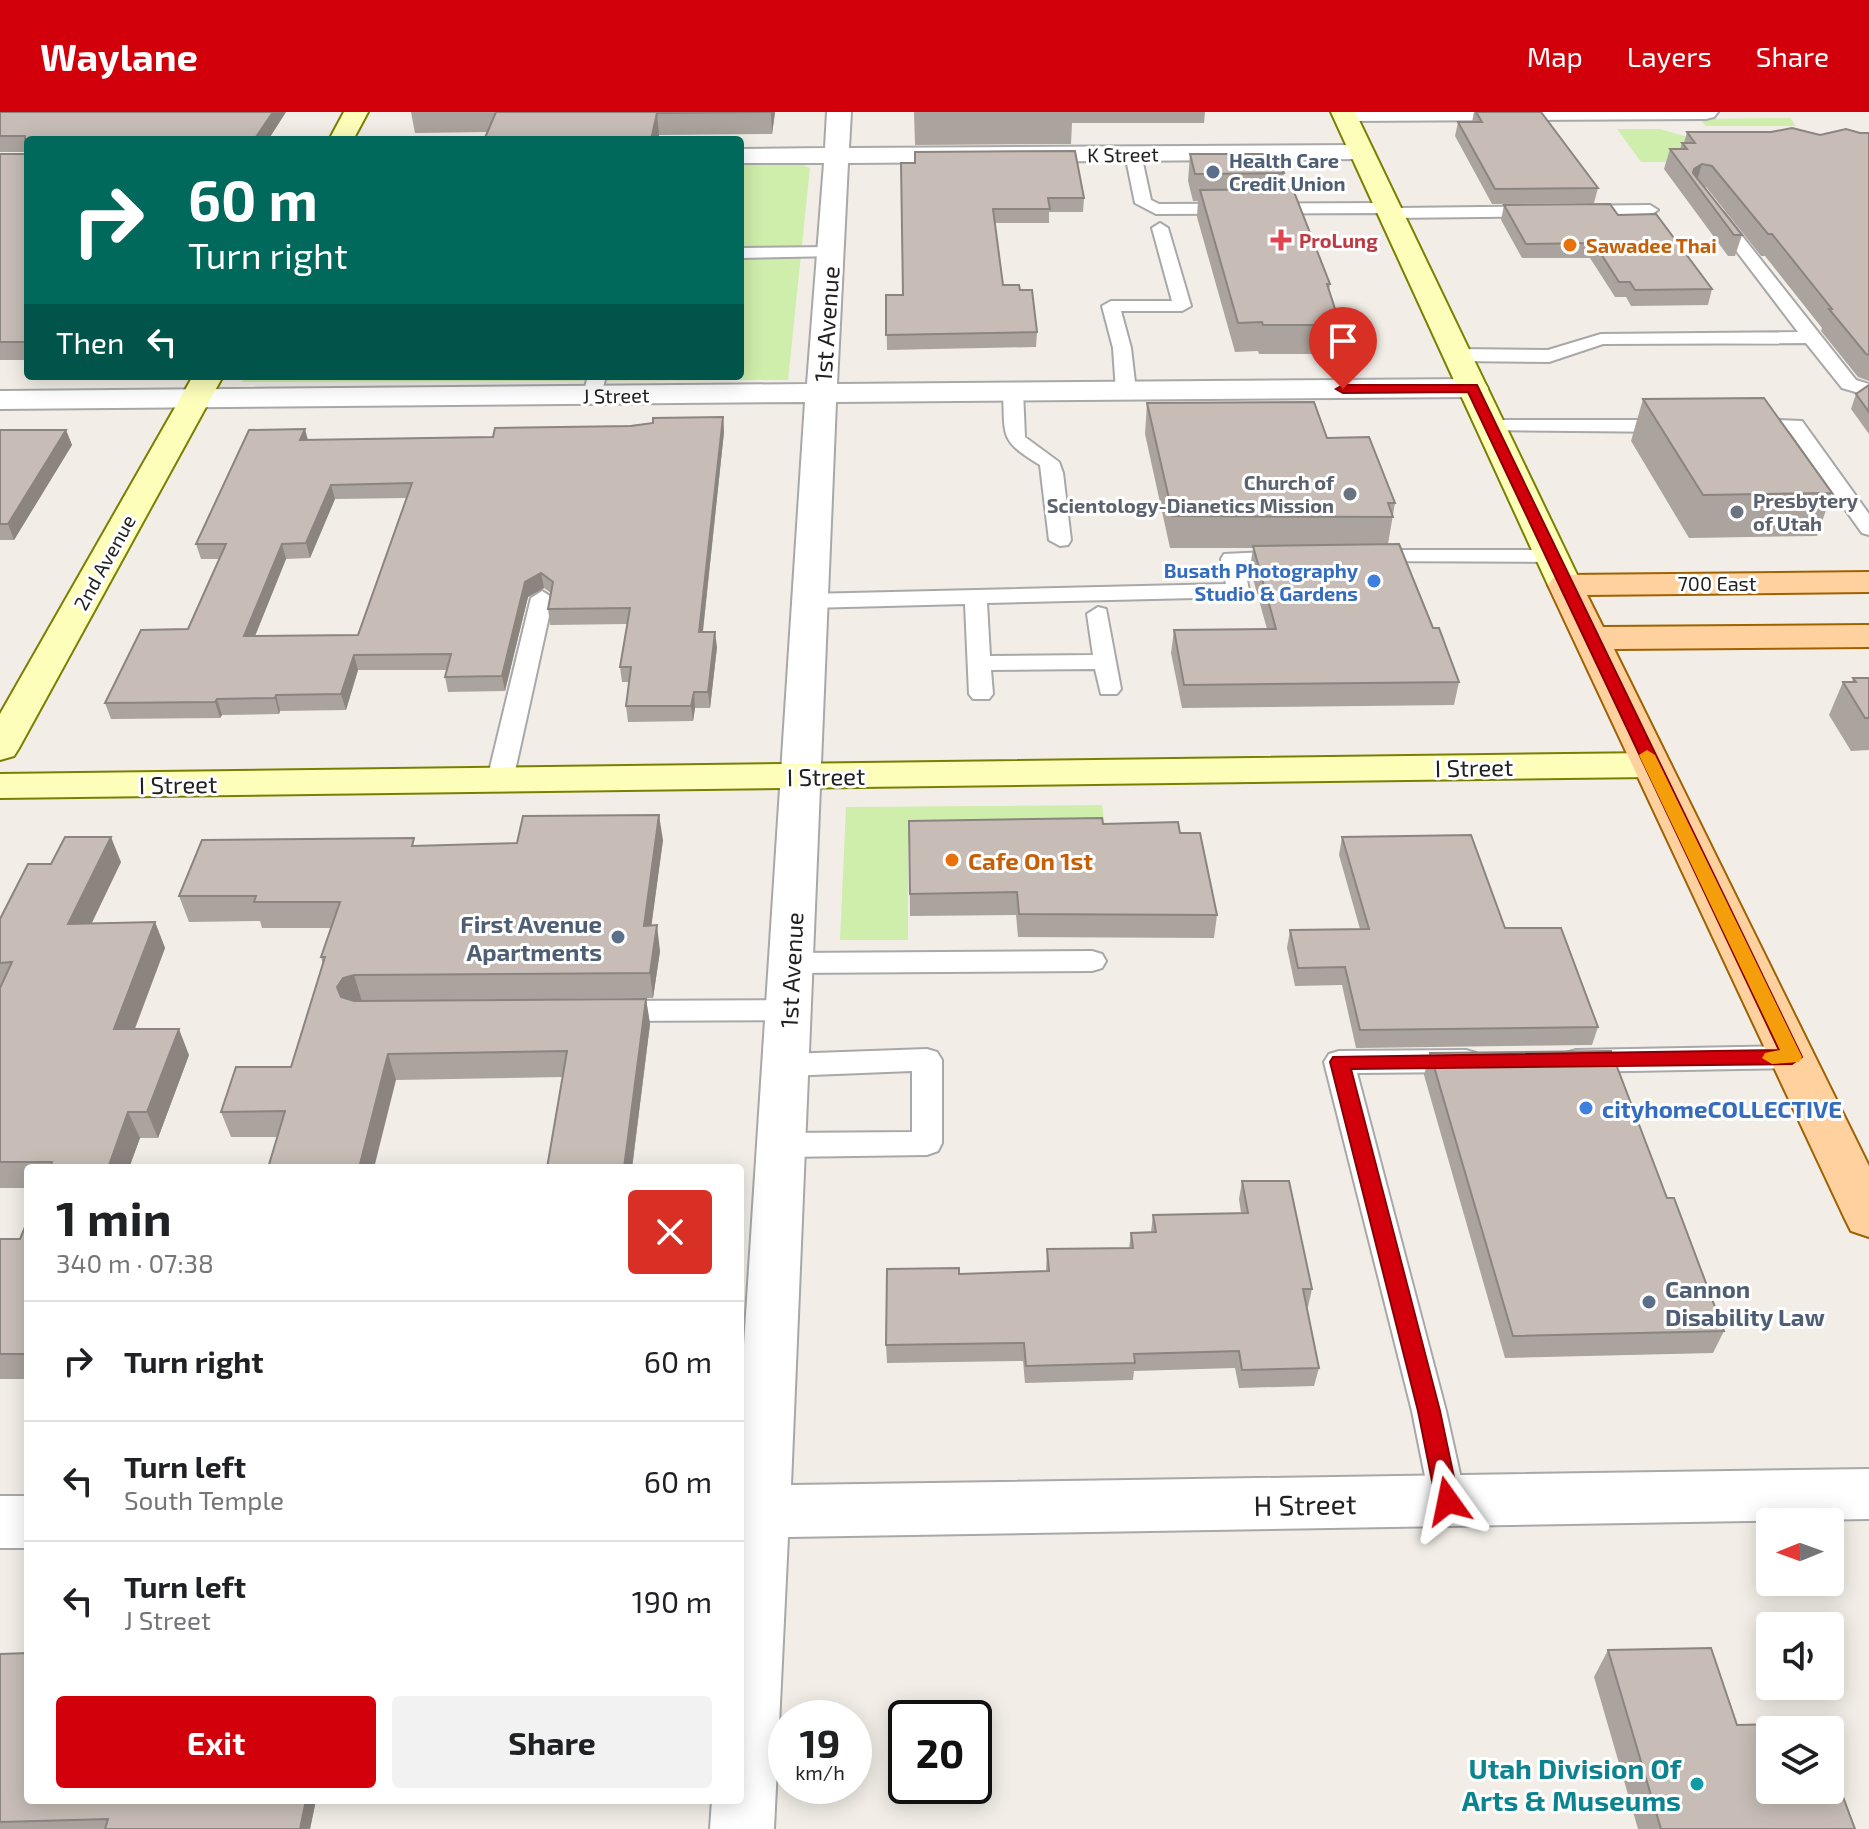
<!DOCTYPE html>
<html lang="en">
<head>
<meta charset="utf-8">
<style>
  :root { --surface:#fff; --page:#f2f2f2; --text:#202124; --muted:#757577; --line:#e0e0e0; --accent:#d2000a }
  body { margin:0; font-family:"Exo 2",sans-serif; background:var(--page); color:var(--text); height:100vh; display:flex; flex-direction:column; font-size:30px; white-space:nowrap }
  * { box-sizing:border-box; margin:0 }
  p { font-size:26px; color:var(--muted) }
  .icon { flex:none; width:44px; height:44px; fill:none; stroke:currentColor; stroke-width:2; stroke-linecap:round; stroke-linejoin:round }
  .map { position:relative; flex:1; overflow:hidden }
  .drawer { position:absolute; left:24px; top:1052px; width:720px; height:640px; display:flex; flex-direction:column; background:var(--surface); border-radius:8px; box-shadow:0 4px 20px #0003 }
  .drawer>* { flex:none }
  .banner { position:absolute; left:24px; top:24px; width:720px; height:244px; border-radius:8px; box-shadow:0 4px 20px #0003; background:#00695c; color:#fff; overflow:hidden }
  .needle { width:52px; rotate:269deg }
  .buttons { position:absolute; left:1756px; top:1396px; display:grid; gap:16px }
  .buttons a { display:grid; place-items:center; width:88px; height:88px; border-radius:8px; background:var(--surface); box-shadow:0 4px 20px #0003; font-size:40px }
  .speed { position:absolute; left:768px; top:1588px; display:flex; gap:16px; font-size:40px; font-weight:700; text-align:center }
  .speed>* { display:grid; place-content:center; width:104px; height:104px; border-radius:50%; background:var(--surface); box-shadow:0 4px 20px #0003; line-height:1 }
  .speed small { font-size:20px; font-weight:400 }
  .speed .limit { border:4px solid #111; border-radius:12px; background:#fff; color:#111 }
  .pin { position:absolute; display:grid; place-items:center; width:68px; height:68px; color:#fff; margin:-82px -34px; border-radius:50% 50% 50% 0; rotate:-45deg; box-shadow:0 0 8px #0007 }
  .pin .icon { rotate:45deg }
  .me { position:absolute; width:88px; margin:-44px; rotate:348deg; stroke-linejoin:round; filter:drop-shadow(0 0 6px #0008) }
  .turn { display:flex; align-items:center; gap:28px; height:168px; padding:0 32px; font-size:36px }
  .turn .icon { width:104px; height:104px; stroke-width:2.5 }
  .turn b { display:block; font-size:56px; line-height:68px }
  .then { display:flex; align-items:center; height:76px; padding:0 32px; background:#0003; gap:16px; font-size:30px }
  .round { display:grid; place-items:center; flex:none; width:84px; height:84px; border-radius:8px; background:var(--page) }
  .headline { display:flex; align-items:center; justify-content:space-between; height:136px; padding:0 32px }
  h1 { font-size:48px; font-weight:700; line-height:60px }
  .primary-button { display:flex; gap:16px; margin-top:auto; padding:16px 32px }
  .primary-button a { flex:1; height:92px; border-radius:8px; background:var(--accent); color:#fff; font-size:32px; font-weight:700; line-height:92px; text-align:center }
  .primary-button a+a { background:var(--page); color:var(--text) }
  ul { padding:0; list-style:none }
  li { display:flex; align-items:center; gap:24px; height:120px; padding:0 32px; border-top:2px solid var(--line) }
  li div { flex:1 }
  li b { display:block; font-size:30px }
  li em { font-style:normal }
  header { display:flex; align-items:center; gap:48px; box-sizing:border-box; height:112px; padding:0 40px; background:var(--accent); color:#fff }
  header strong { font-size:38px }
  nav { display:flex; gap:44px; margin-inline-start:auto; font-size:28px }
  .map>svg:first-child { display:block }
  .grass { fill:#cfeeab }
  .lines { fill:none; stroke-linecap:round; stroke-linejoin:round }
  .lane-casing { stroke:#a8a8a8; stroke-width:4 }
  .street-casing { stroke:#a8a8a8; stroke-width:4 }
  .secondary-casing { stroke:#798000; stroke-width:4 }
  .primary-casing { stroke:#9e6200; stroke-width:4 }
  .lane { fill:#fff; fill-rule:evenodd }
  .street { fill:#fff; fill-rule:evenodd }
  .secondary { fill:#fdfeba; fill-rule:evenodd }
  .primary { fill:#ffd19f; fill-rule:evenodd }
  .wall { fill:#aba39d; fill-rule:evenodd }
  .shaded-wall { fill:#8b847f }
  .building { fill:#c7bdb6; stroke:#8b847f; stroke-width:2; fill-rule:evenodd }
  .route { fill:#d2000a; stroke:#880006; stroke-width:2 }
  .slow { fill:#f59e0b }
  .service-dot { fill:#5c6f8a; stroke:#fff; stroke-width:3 }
  .health-dot { fill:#e0444e; stroke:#fff; stroke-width:3 }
  .food-dot { fill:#e8710a; stroke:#fff; stroke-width:3 }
  .worship-dot { fill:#6b7280; stroke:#fff; stroke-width:3 }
  .shop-dot { fill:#3f7fe0; stroke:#fff; stroke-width:3 }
  .culture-dot { fill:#0f9aa8; stroke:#fff; stroke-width:3 }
  .labels { text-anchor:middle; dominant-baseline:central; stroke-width:6; stroke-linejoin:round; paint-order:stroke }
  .far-street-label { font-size:20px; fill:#212121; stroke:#fff }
  .far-service-label { font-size:20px; font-weight:bold; fill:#4e5e75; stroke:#fff; text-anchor:start }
  .far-health-label { font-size:20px; font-weight:bold; fill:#be3a42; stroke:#fff; text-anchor:start }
  .far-food-label { font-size:20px; font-weight:bold; fill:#c56008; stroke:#fff; text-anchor:start }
  .far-worship-label { font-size:20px; font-weight:bold; fill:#5b616d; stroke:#fff; text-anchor:end }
  .far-shop-label { font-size:20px; font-weight:bold; fill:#366cbe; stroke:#fff; text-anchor:end }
  .street-label { font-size:24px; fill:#212121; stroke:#fff }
  .food-label { font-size:24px; font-weight:bold; fill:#c56008; stroke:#fff; text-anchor:start }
  .service-label { font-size:24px; font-weight:bold; fill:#4e5e75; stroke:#fff; text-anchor:end }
  .shop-label { font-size:24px; font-weight:bold; fill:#366cbe; stroke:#fff; text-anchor:start }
  .near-street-label { font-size:28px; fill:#212121; stroke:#fff }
  .near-culture-label { font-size:28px; font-weight:bold; fill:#0d838f; stroke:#fff; text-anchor:end }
</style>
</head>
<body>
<header>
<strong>Waylane</strong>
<nav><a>Map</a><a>Layers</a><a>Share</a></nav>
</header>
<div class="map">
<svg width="1869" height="1717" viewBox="0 0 1869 1717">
  <rect width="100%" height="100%" fill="#f2eee7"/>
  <path class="grass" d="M1790,6l6,8h-90l-5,-5 1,-2z
    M1617,17h43l51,15 -26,18h-44z
    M740,53h63l7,3 -22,212 -546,2 3,-6h495z
    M1102,693l5,35 -199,2v98h-68l6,-133z"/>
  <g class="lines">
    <g class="lane-casing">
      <path id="lane" d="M1133,37l8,5 10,46 8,4 229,-1 8,5 254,-3 8,5 -8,5 -260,3 -8,-5 -226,1 -21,-11 -10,-49z
        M1717,98l6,2 133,168 13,4v12l-27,-8 -36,-45 -203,1 -54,18 -92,-1 -9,-6 9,-6 91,1 53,-16 197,-2 -89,-117z
        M1160,111l8,5 23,78 -9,5h-61l10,37 5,43 -10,6 -10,-6 -3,-43 -11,-42 9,-5h61l-20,-73z
        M831,135l6,1 2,4 -2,4 -97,2v-10z
        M588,264h18l-6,23h-14l-3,-4z
        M1013,273l10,6 2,46 34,25 4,11 8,67 -3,5 -8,1 -11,-6 -9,-75c-41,-25 -35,-28 -37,-74z
        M1748,307l54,2 67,93v21l-7,-2 -73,-102 -48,-2 -3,-4 3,-4z
        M1491,308h183l10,6 -10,6 -190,-2 -3,-4z
        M1364,438h188l11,6 -11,6 -196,-1 -3,-5z
        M1287,439l8,1 3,5 -3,5 -51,3 5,25 -11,7 -251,6 3,53 103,-1 -6,-41 11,-7 8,2 15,80 -4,5h-16l-6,-25 -104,1 2,24 -4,5h-16l-4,-5 -4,-90 -157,4 -11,-7 11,-7 418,-10 -5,-25 3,-5z
        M542,479l11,7 -40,182 -4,6h-18l-4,-6 44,-182z
        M1092,839l10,3 4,7 -4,7 -10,3 -300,2 -10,-3 -4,-7 4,-7 10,-3z
        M789,888l10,3 4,7 -4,7 -10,3 -178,1 -10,-3 -4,-7 4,-7 10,-3z
        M1792,934l10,3 5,8 -5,8 -10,3 -216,4 -10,-3 -5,-8 5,-8 10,-3z
        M927,937l10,3 5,8v83l-4,8 -11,4 -144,2 -11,-4 -4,-8 4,-8 11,-4 129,-1v-61l-125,5 -10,-3 -5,-8 5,-8 10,-3z
        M1466,938l10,3 5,8 -5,8 -10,3 -109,1 89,338 20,90 -5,11 -13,5 -13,-5 -5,-11 -18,-90 -88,-349 5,-8 10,-3z"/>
    </g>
    <g class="street-casing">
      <path id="street" d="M827,0h24l-2,36 513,-3 9,2 3,5 -3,5 -9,2 -514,4 -11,221 636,-5 11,3 4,6 -4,6 -11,3 -637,5 -45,1083 1078,-16v50l-1081,18 -14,292h-64l2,-29h28v-393l65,-1005 -805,7v-18l807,-7 17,-221h-84v-14l85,-1z
        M1334,0h384l-4,5 -8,2 -362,2 -8,-2z
        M0,1384h28v52h-28z"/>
    </g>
    <g class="secondary-casing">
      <path id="secondary" d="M344,0h24l-15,28h-24z
        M1331,0h24l227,473 -5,7 -12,3 -12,-3 -5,-7z
        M193,264h30l-204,372 -5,8 -14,4v-46z
        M1651,641l14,4 6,8 -6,8 -14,4 -1651,21v-24z"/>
    </g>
    <g class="primary-casing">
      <path id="primary" d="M1869,460v20l-282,3 16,32 266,-2v22l-255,2 255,517v71l-18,-6 -7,-14 -296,-632 5,-7 12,-3z"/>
    </g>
    <use href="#lane" class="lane"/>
    <use href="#street" class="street"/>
    <use href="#secondary" class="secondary"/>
    <use href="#primary" class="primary"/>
  </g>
  <path class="wall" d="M0,0h286l-18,28h-240v220h-28v-206h25v-2h-25z
    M411,0h364l-3,22 -113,1 -1,5h-174l3,-8 -72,1z
    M914,0h291l-1,11h-132l-1,21 -156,1z
    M1474,0h67l57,76 -4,15 -102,1 -37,-68 3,-14h14z
    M1687,20l133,3 49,-2v248l-11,-4 -37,-46 1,-3 -57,-72h-4l-55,-69h-2l38,48 -7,21h-7l-64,-87 6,-20h10l2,-6h2z
    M1190,42l94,19 -2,16 48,95 -1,6 7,22 -4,29h-3l-1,9h-11l-1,4h-57l-1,-3 -23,1 -38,-135 1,-16h-5l-5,-20z
    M915,51l169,35 -1,14h-34v11h-54l8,62 34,47 -1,15 -149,3 -1,-55h17z
    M1504,93l114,10 94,74 -4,16 -77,1 -5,-9h-11l-25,-39h-68l-21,-38z
    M1869,273v49l-18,-25 5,-15z
    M1643,287l189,94 -15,43 -128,2 -58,-97z
    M1147,291l180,35 68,65 -7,41 45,84 26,54 -5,23 -272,3 -11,-55 3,-23 93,-1 -17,-61 3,-20h-83l-25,-114z
    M723,305l1,15 -21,200 14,15 -7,61h-15l-2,13 -65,1 -2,-16 3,-24h-7l-2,-15 8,-43 -78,1 -2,-16 3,-16 -7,-5 -16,9 -23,94 -57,1 -3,-15 2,-7h-89l-12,40 -66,1 -1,3 -57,1 -2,3 -109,1 -6,-16 83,-74 31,-70h-18l-5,-15 112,-104 185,-3zM407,386l-49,137 -103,1 31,-77 24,-1 25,-59z
    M0,318h66l6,15 -58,95h-14z
    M1853,566h16v72l-18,1 -22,-36 14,-33h9z
    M909,709l194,3 77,9 37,82 -3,23 -196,-1 -2,-22 -106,1z
    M1342,725l163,91 93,99 -6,18 -236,3 -14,-63 -47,1 -8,-38 3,-18 70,-1 -21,-74z
    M663,728l-12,86 9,25 -7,47 -292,3 285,-2 4,25 -18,144h-85l16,-91 -167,3 -118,57h-47l-10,-25 70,-45 32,-102 -2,-8 10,-29h-69l-2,-7 -71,1 -10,-26 237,-50z
    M121,750l-29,61 63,-1 10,26 -30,81 54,26 -31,83h-18l-11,30h-101v20h-28v-269l51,-55z
    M1430,941l237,145 57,133 -11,22 -208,5 -81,-283z
    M1242,1069l70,108 -4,18h-1l12,61 -5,18 -75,2 -4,-20 -101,3 -1,9 -108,3 -2,-22 -136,2 -1,-18 73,-71 87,-3 1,-22 82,-1 2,-15 20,-1 2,-17 88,-2 -2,-14z
    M28,1108v159h-28v-140h20z
    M1608,1538l129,75 118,104h-217l-44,-152z
    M0,1542l28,146h288l-6,29h-310z"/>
  <path class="shaded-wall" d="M273,0h13l-18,28h-14z
    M771,0h4l-3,22z
    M657,1l2,22 -1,5h-7z
    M1702,52l-6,20 -4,-6 2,-9z
    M723,305l1,15 -23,215 -2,-15z
    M305,317l4,15 -9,-4z
    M66,318l6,15 -58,95 -6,-16z
    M331,373l4,14 -25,59 -4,-15z
    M282,432l4,15 -37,92 -5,-15z
    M541,461l3,15 -16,9 -23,94 -3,-15 23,-94z
    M715,520l2,15 -7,61 -2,-16z
    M354,543l4,15 -12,40 -5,-16z
    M694,580l1,16 -2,13 -2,-15z
    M276,583l4,16 -1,3 -4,-16z
    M217,587l5,16 -2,3 -5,-16z
    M659,703l4,25 -15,111 -4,-25z
    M111,725l10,25 -42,87 -11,-25z
    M155,810l10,26 -40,106 -11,-25z
    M657,813l3,26 -7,47 -3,-25z
    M354,863l8,26 -17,12 -8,-26 6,-9z
    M646,887l4,25 -18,144h-8z
    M179,917l10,26 -31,83 -11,-26z
    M388,942l8,26 -22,88h-15z
    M128,1000l12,26 -11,30h-21z
    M306,1688h10l-6,29h-10z"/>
  <path class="building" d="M0,0h273l-19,28h-226v202h-28v-188h25v-18h-25z
    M496,0h275l-114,1 -6,27h-167z
    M1476,0h65l57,76 -103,1 -37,-67h24z
    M1792,16l28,7 26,-6 14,4h9v222l-3,-1 -37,-45h3l-60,-75h-4l-56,-68 -10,-2 -8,5 -1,4 49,62h-8l-64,-86h17l-5,-6h13l-8,-11h84z
    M1075,39l9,47h-36l2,11h-57l10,76h16l1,5h12l5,42 -151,3v-40h17l-2,-132h14v-11z
    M1190,42h86l8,19 -89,1z
    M1290,77l4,3 36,92h-3l9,28h-6l2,9h-12l1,4h-58l-1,-3 -24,1 -38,-133z
    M1610,92l8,11 38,-1 56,75 -77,1 -5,-8h-11l-25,-39 -68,1 -22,-39z
    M1869,273v27l-13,-18z
    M1764,286l68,95 -129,2 -60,-96z
    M1314,290l13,36 42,-1 26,66h-7l5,14 -220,-1 -26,-113z
    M723,305l-24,215h16l-7,60h-14l-3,14h-65l5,-39h-11l10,-59 -82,1 5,-27 -12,-9 -16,9 -23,94 -57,1 6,-23 -97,1 -13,39 -65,1 -1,3 -58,1 -2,3 -110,1 36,-73 47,-1 38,-85h-30l53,-114 56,-1 -5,11 193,-3 2,-9 136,-2 22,-3v-5zM412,371l-54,152 -114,1 38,-92 24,-1 25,-58z
    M0,318h66l-58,94h-8z
    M1399,432l34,84h6l20,54 -275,3 -10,-55 102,-1 -23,-83z
    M1853,566h16v40h-4l-22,-36h13z
    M659,703l-15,111 13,-1 -7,48 -296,2 -11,3 -6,9 4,10 13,4 292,-2 -22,169h-77l20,-117 -179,3 -29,114h-91l17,-57 -64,1 15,-45h55l34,-110h-4l19,-55h-86l2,-6h-77l23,-56 212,-2 -2,8 105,-3 6,-27z
    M1102,706l1,6 75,-2 2,11h20l17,82 -198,-1 -2,-22 -107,2 -1,-73z
    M1471,723l34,93h56l37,99 -238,3 -15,-63 -47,1 -8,-38 79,-1 -27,-92z
    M65,725h46l-43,87 87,-2 -41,107h65l-32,83h-19l-20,56h-58l2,-6h-52v-174l12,-26 -12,1v-44l28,-55h23z
    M1611,939l56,147h7l50,133 -211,5 -83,-283z
    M1242,1069h47l23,108h-9l16,79 -77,2 -3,-19 -105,3 1,9 -109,3 -2,-23 -138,2 1,-76 72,-1v6l90,-3 -2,-22 86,-1 -2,-15 25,-1 -3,-17 95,-2z
    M28,1108v134h-28v-115h20z
    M1711,1536l26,77 79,-2 2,7h-48v60h60v-28l25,67h-194l-53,-179z
    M28,1541v147h278l-6,29h-195l3,-10 -108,3v-168z"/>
  <path class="route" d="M1477,273l325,672 -10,7 -441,5 89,342 19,90 -3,8 -8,3 -9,-3 -3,-8 -18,-90 -88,-349 3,-5 446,-7 -311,-658 -125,1 -7,-4 7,-4z"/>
  <path class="slow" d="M1647,638l8,5 147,302 -3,5 -27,2 -10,-6 3,-5 15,-3 -141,-295z"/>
  <g class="service-dot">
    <circle cx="1213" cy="60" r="8"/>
    <circle cx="618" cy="825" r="8"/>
    <circle cx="1649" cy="1190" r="8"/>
  </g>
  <path class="health-dot" d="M1277 116h8v8h8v8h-8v8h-8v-8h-8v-8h8z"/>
  <g class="food-dot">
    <circle cx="1570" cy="133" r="8"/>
    <circle cx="952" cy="748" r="8"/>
  </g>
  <g class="worship-dot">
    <circle cx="1350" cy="382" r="8"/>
    <circle cx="1737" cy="400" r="8"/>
  </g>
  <g class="shop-dot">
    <circle cx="1374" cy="469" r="8"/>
    <circle cx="1586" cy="996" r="8"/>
  </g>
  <circle class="culture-dot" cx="1697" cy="1672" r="8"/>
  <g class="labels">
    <g class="far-street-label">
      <text transform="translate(1123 42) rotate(-1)">K Street</text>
      <text transform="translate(616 283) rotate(-1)">J Street</text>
      <text transform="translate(104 450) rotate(-61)">2nd Avenue</text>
      <text x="1717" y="471">700 East</text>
    </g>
    <g class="far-service-label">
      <text x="1229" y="48">Health Care<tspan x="1229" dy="23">Credit Union</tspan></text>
    </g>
    <g class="far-health-label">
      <text x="1299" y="128">ProLung</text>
    </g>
    <g class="far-food-label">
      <text x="1586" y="133">Sawadee Thai</text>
    </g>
    <g class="far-worship-label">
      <text x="1334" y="370">Church of<tspan x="1334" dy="23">Scientology-Dianetics Mission</tspan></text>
      <text x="1753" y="388" text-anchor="start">Presbytery<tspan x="1753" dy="23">of Utah</tspan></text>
    </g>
    <g class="far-shop-label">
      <text x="1358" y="458">Busath Photography<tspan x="1358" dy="23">Studio &amp; Gardens</tspan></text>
    </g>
    <g class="street-label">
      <text transform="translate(826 212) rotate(-86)">1st Avenue</text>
      <text transform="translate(1474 655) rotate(-1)">I Street</text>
      <text transform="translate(826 664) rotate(-1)">I Street</text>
      <text transform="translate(178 672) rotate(-1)">I Street</text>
      <text transform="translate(791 858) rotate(-87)">1st Avenue</text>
    </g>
    <g class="food-label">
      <text x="968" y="748">Cafe On 1st</text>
    </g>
    <g class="service-label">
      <text x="602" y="811">First Avenue<tspan x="602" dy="28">Apartments</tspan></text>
      <text x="1665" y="1176" text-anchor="start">Cannon<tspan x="1665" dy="28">Disability Law</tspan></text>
    </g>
    <g class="shop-label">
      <text x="1602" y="996">cityhomeCOLLECTIVE</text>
    </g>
    <g class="near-street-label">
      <text transform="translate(1305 1392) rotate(-1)">H Street</text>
    </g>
    <g class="near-culture-label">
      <text x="1681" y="1656">Utah Division Of<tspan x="1681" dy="32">Arts &amp; Museums</tspan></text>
    </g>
  </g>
</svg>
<div class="buttons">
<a><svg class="needle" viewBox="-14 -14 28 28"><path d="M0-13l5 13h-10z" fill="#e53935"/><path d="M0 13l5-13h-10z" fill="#757577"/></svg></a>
<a><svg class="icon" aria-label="sound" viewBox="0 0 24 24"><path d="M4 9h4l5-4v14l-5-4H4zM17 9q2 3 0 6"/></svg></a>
<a><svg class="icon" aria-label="layers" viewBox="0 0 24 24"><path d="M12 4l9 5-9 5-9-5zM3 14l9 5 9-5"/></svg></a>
</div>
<div class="speed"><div>19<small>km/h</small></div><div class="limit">20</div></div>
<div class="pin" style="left:1343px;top:277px;background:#d93025"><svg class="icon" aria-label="arrive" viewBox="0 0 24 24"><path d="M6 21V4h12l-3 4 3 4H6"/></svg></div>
<svg class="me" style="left:1448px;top:1389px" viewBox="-20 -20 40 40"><path d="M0-17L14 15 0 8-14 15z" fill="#d2000a" stroke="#fff" stroke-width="4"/></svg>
<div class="banner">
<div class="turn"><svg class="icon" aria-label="right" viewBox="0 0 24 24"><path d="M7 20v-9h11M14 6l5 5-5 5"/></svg><div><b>60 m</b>Turn right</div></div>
<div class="then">Then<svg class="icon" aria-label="left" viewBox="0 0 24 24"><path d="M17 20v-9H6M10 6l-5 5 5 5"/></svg></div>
</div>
<section class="drawer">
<div class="headline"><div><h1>1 min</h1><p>340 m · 07:38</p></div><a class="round" style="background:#d93025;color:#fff"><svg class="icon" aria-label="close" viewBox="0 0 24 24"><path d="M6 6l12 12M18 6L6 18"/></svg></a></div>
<ul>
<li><svg class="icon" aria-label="right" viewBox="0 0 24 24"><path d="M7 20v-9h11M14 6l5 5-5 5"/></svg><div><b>Turn right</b></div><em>60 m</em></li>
<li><svg class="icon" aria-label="left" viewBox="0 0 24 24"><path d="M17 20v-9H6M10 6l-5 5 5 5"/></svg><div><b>Turn left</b><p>South Temple</p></div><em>60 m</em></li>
<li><svg class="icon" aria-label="left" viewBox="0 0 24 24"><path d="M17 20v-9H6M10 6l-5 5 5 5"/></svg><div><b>Turn left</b><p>J Street</p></div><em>190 m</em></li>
</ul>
<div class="primary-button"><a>Exit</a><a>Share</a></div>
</section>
</div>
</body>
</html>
